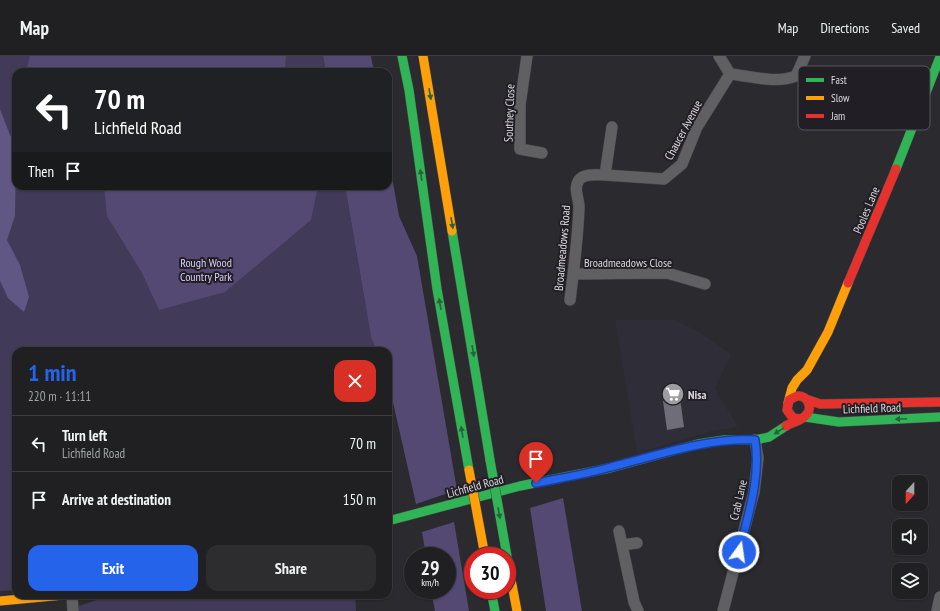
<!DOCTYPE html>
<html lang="en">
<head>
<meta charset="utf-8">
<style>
  :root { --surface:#202022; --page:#2d2d2f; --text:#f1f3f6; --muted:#a2a3a5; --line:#3d3e40; --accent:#2563eb }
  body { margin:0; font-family:"PT Sans Narrow",sans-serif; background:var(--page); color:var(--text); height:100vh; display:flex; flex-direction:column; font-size:15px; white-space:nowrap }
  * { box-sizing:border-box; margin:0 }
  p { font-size:13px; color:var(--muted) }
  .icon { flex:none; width:22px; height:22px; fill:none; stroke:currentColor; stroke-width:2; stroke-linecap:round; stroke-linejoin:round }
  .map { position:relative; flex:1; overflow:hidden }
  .side { position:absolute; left:12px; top:291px; width:380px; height:252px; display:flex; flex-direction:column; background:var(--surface); border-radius:12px; box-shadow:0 1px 3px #0004,0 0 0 1px var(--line) }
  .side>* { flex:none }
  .banner { position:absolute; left:12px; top:12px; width:380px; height:122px; border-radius:12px; box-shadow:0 1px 3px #0004,0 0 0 1px var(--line); background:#202124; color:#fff; overflow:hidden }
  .needle { width:26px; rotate:201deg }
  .controls { position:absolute; left:892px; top:419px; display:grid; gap:8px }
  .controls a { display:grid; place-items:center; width:36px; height:36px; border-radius:8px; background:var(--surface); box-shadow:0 1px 3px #0004,0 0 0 1px var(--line); font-size:20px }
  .speed { position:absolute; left:404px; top:491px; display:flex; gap:8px; font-size:20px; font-weight:700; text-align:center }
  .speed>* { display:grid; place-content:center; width:52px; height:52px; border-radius:50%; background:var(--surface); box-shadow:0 1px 3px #0004,0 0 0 1px var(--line); line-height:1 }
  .speed small { font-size:10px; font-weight:400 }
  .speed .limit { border:6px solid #d22; background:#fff; color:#111 }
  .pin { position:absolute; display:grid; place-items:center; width:34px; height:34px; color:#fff; margin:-41px -17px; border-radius:50% 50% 50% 0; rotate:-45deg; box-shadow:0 0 4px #0007 }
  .pin .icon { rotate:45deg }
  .me { position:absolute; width:44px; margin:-22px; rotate:14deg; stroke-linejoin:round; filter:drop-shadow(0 0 3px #0008) }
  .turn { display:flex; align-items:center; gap:14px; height:84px; padding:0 16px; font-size:18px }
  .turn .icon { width:52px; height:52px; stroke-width:2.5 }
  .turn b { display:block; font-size:28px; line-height:34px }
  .then { display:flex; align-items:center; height:38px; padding:0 16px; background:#0003; gap:8px; font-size:15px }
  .round { display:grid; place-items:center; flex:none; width:42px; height:42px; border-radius:12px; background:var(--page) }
  .head { display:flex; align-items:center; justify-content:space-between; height:68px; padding:0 16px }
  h1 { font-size:24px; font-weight:600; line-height:30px; color:var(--accent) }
  .action { display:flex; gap:8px; margin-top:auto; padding:8px 16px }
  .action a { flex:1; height:46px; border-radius:12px; background:var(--accent); color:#fff; font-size:16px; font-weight:600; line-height:46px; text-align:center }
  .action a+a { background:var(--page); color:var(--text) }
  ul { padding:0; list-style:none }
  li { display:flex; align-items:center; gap:12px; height:56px; padding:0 16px; border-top:1px solid var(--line) }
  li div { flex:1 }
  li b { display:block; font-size:15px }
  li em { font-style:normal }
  header { display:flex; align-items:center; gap:24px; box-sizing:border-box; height:56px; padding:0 20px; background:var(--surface); border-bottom:1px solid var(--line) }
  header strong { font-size:19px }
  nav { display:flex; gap:22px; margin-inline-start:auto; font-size:14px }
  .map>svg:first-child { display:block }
  .built { fill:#2f2d38 }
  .green { fill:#413a59 }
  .forest { fill:#544973 }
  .water { fill:#615784 }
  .building { fill:#6f6d78 }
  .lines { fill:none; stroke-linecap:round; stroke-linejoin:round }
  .street-casing { stroke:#48474a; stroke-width:12 }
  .fast-casing { stroke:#48474a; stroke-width:10 }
  .slow-casing { stroke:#48474a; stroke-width:10 }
  .jam-casing { stroke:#48474a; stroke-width:10 }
  .street { stroke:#605f62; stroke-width:11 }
  .fast { stroke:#30b455; stroke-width:9 }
  .slow { stroke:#ff9f0a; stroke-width:9 }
  .jam { stroke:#e5322d; stroke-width:9 }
  .fast-bridge-casing { stroke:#48474a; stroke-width:10; stroke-linecap:butt }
  .slow-bridge-casing { stroke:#48474a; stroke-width:10; stroke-linecap:butt }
  .fast-bridge { stroke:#30b455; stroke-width:9 }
  .slow-bridge { stroke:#ff9f0a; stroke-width:9 }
  .oneway { fill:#28623b }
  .route-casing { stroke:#184099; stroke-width:10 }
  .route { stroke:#2563eb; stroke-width:7 }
  .labels { text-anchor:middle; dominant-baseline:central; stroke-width:4; stroke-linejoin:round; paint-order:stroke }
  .street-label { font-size:12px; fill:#dbdade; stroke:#211f25 }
  .park-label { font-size:12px; fill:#d7cefc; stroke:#211f25 }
  .poi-label { font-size:12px; font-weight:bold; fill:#dbdade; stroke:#211f25; text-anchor:start }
  .key { fill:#211f25; stroke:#59575c; stroke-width:1 }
  .key-label { font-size:11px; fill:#dbdade }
</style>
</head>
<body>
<header>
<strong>Map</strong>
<nav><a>Map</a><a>Directions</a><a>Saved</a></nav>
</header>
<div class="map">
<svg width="940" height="555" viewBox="0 0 940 555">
  <rect width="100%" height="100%" fill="#2b2a2e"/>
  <path class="built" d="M615,264h60l21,10 35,24 -16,35 23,38 -26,4 -75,22z"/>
  <path class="green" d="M0,0h323l3,16h-310v114h329l26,151 5,14h-360v239l-16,1z
    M111,539h244l1,16h-277v-5z"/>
  <path class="forest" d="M30,0h256l-1,14 -5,2h-253v-4z
    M323,0h48l3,16h-48z
    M388,99l11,61 18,40 40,234 -41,14 -24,-106 -4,-12v-35h-12l-5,-14 -26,-151h43z
    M104,130h214l-7,34 -86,72 -66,18 -17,-37 -35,-57z
    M563,442l19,113h-36l-16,-103z
    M454,466l15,89h-34l-4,-21h16v-34h-21l-4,-24z"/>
  <path class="water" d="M0,53l10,26 4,8 2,15 -1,58 -8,24 13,25 9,32 -5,15 -16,-14 -8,-17z"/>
  <path class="building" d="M680,342l4,29 -17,3 -4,-29z"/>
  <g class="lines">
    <g class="street-casing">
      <path id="street" d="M527,0l-7,49v44l22,4
        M719,0l11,18
        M605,119l59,4 18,-15 15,-37 33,-53c20,2 46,10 66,2l9,-20
        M574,218l93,-1 38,11
        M570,244c4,-31 8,-62 9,-93 0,-9 -6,-18 0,-27 5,-7 18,-5 26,-5l7,-48
        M619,475l15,71 4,9
        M622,489l15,-2
        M72,539l1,16
        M723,555l31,-119 4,-34 -3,-18
        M937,555l3,-14"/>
    </g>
    <g class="fast-casing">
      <path id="fast" d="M402,0l7,34 28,199 32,181
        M896,113l44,-112
        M452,175l38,229
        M805,361l34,5 101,-5
        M388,465l132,-35 90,-18 88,-24 26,-4h31l14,-3 17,-11
        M491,534l4,21"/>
    </g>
    <g class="slow-casing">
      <path id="slow" d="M423,0l29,175
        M788,347l4,-15 5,-8 10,-10 21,-38 20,-49
        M507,502l10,53
        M0,545l64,-6"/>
    </g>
    <g class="jam-casing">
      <path id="jam" d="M848,227l48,-114
        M806,343l14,5 120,-2
        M786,370c6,-4 16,-5 20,-11 7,-6 2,-20 -8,-19 -2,0 -7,3 -9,4l-2,10 6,8 8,1"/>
    </g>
    <use href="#street" class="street"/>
    <use href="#fast" class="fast"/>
    <use href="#slow" class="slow"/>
    <use href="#jam" class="jam"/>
    <g class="fast-bridge-casing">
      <path id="fast-bridge" d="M490,404l17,96"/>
    </g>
    <g class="slow-bridge-casing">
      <path id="slow-bridge" d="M469,414l16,86"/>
    </g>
    <use href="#fast-bridge" class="fast-bridge"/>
    <use href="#slow-bridge" class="slow-bridge"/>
  </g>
  <defs><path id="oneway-solid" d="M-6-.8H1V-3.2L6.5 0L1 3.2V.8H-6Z"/></defs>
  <g class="oneway">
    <use href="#oneway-solid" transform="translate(430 38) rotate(80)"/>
    <use href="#oneway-solid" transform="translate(421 119) rotate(-98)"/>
    <use href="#oneway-solid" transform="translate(452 167) rotate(80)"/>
    <use href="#oneway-solid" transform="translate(440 248) rotate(-100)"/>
    <use href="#oneway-solid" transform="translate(473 295) rotate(81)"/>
    <use href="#oneway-solid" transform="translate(901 363) rotate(177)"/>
    <use href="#oneway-solid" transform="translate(779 375) rotate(148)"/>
    <use href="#oneway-solid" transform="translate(462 376) rotate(-100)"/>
    <use href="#oneway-solid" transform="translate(499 457) rotate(80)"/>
  </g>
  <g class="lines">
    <g class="route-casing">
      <path id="route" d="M536,427c25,-5 51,-9 75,-16 48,-12 95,-29 144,-27 6,38 -7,75 -16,112"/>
    </g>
    <use href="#route" class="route"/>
  </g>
  <defs>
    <g id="supermarket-disc" transform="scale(1.15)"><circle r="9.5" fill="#9d9ca0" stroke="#211f25"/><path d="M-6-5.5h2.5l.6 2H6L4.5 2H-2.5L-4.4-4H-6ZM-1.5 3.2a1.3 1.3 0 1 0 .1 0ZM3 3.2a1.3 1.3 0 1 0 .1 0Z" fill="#fff"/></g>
  </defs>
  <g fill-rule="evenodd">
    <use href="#supermarket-disc" x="673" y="338"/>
  </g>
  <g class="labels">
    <g class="street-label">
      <text transform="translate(509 57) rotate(-88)">Southey Close</text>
      <text transform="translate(683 74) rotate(-62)">Chaucer Avenue</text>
      <text transform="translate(866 154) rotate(-67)">Pooles Lane</text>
      <text transform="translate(562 192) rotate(-85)">Broadmeadows Road</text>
      <text x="628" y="206">Broadmeadows Close</text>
      <text transform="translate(872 352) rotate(-2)">Lichfield Road</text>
      <text transform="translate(475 430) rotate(-15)">Lichfield Road</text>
      <text transform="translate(738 444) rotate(-77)">Crab Lane</text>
    </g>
    <g class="park-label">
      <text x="206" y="206">Rough Wood<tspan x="206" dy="14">Country Park</tspan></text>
    </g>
    <g class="poi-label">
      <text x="688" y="338">Nisa</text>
    </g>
  </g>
  <rect x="798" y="10" width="132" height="64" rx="6" class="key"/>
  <rect x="806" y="22" width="18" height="4" fill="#30b455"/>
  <rect x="806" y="40" width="18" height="4" fill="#ff9f0a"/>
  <rect x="806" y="58" width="18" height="4" fill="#e5322d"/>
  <g class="key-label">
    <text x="831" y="28">Fast</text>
    <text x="831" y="46">Slow</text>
    <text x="831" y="64">Jam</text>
  </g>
</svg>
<div class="controls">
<a><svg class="needle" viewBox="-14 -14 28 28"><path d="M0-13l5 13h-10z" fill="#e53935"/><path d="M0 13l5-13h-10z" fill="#a2a3a5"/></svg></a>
<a><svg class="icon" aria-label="sound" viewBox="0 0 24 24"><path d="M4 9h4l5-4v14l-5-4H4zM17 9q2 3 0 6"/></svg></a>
<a><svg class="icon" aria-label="layers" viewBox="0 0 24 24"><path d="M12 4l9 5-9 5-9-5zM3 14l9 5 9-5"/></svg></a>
</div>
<div class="speed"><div>29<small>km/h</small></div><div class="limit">30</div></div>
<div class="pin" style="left:536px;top:427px;background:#d93025"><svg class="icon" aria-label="arrive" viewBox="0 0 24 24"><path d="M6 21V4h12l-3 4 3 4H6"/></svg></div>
<svg class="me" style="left:739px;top:496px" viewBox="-20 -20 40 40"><circle r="17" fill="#2563eb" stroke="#fff" stroke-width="3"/><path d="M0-11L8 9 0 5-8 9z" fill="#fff"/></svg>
<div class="banner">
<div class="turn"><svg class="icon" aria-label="left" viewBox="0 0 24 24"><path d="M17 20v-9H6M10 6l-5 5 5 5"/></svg><div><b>70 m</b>Lichfield Road</div></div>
<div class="then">Then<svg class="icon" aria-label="arrive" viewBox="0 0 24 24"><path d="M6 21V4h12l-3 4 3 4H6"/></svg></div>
</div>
<section class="side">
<div class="head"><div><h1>1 min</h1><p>220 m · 11:11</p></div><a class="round" style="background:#d93025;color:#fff"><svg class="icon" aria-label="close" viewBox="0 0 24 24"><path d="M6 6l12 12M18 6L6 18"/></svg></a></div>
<ul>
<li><svg class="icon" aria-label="left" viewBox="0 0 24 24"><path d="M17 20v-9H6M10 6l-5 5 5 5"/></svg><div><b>Turn left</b><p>Lichfield Road</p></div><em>70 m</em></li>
<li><svg class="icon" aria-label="arrive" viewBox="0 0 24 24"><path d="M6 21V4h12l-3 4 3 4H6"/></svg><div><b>Arrive at destination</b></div><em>150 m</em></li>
</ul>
<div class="action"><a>Exit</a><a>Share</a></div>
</section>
</div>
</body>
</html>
